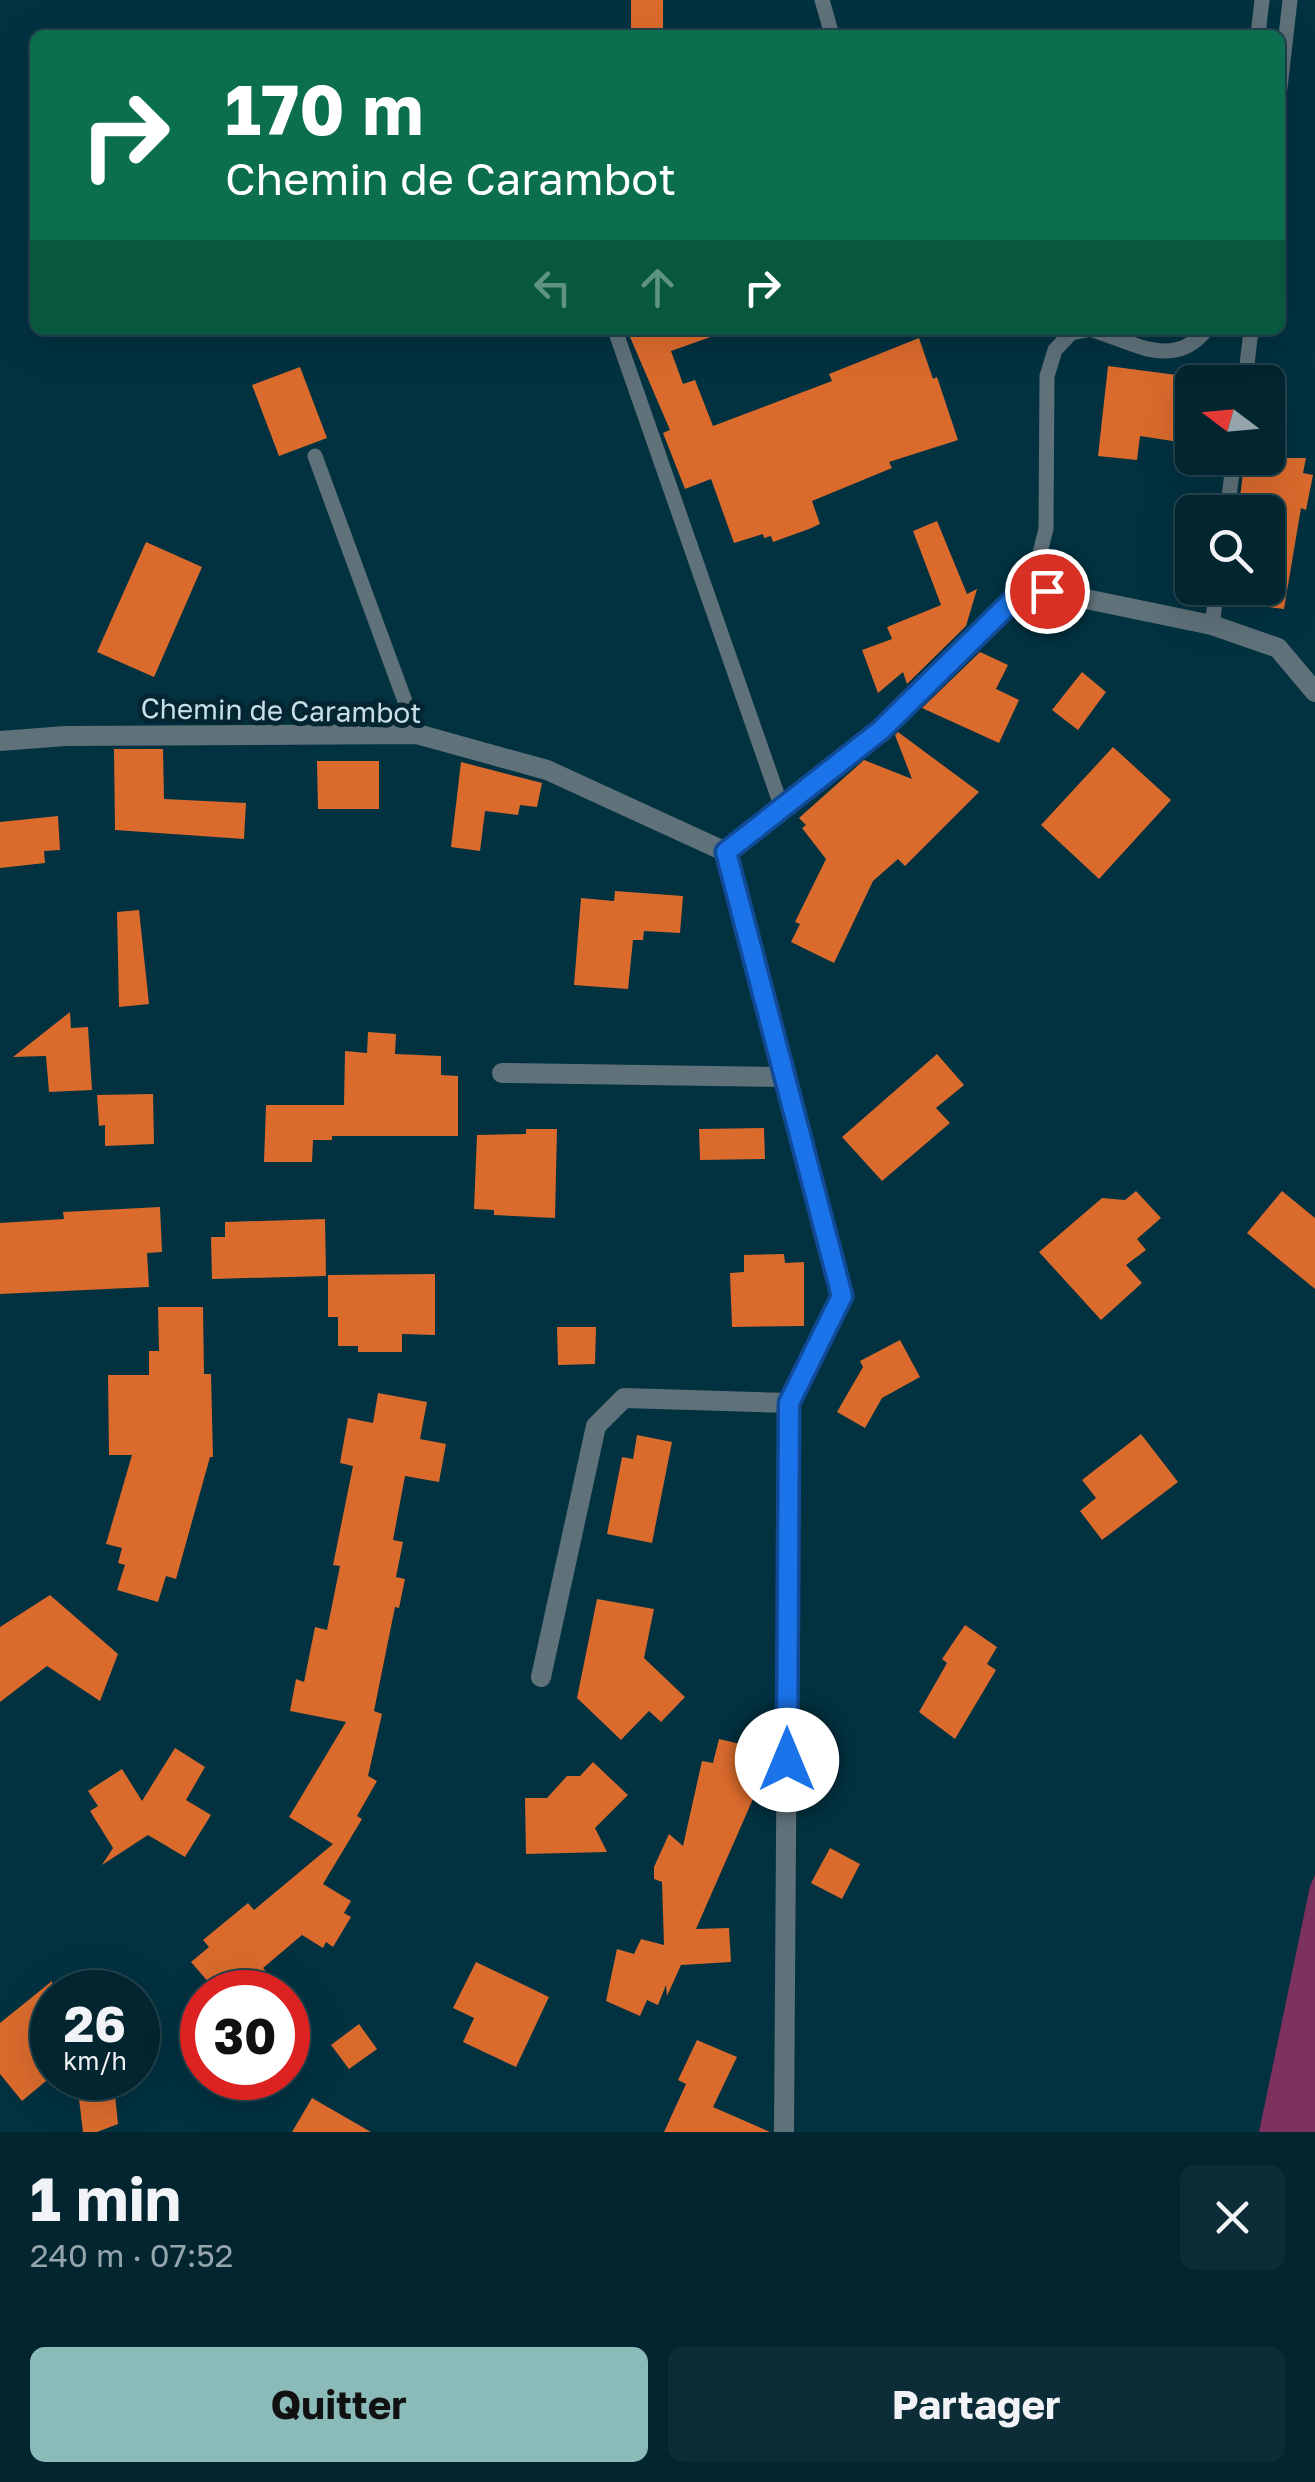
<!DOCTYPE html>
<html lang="fr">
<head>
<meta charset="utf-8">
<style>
  :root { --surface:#022530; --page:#0c2d38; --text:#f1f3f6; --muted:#96a5ab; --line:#23424c; --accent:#8bbbb9 }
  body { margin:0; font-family:"Golos Text",sans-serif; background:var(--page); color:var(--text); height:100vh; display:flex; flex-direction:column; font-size:38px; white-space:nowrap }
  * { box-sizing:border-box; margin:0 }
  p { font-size:32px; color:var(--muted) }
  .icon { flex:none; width:55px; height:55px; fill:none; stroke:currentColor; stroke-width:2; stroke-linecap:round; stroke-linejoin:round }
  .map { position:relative; height:2132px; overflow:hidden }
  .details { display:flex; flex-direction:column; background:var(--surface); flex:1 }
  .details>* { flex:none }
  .top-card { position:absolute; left:30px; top:30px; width:1255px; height:305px; border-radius:15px; box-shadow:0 10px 40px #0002,0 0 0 2px var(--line); background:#0b6e4f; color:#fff; overflow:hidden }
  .needle { width:65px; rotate:286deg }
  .buttons { position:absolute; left:1175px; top:365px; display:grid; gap:20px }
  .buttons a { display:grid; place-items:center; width:110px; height:110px; border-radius:15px; background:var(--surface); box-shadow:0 10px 40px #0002,0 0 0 2px var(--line); font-size:50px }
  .speed { position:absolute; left:30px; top:1970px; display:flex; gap:20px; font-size:50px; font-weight:700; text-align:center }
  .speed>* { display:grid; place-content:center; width:130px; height:130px; border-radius:50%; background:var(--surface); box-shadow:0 10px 40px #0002,0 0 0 2px var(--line); line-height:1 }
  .speed small { font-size:25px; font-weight:400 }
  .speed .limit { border:15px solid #d22; background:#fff; color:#111 }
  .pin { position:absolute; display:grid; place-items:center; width:85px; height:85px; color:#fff; margin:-42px; border:5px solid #fff; border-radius:50%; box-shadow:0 2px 10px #0007 }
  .me { position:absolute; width:110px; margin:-55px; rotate:0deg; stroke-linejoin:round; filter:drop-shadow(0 0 8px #0008) }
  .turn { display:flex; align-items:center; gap:35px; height:210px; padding:0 30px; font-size:45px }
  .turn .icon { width:130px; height:130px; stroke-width:2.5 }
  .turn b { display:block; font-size:70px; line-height:85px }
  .lanes { display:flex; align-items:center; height:95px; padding:0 30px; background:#0003; justify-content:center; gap:50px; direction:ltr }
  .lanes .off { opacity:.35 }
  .round { display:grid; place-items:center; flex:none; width:105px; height:105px; border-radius:15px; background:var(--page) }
  .overview { display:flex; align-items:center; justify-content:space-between; height:170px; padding:0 30px }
  h1 { font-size:60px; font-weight:700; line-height:75px }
  .button { display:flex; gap:20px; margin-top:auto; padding:20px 30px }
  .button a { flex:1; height:115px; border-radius:15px; background:var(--accent); color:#111; font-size:40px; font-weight:700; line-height:115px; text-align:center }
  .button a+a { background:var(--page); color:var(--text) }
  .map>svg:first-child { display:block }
  .green { fill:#7c315e }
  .building { fill:#db6b2d }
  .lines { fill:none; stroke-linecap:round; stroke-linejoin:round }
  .lane { stroke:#5f7179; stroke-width:15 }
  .street { stroke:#5f7179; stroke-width:20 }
  .route-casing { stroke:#114b97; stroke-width:25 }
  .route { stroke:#1a73e8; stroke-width:18 }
  .labels { text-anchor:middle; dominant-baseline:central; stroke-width:10; stroke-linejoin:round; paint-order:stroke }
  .street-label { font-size:28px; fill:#c8dfe8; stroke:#042632 }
</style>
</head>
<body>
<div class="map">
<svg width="1315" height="2132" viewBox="0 0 1315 2132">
  <rect width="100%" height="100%" fill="#023140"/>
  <path class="green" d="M1315,1875v257h-56l51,-246z"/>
  <path class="building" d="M631,0h32v35h-32z
    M627,330h91l1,4 -48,17 12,33 12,-4 18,46 119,-45 -3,-7 90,-36 14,41 4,-2 21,63 -69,22 3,6 -80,33 8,23 -11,5 -36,13 -2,-6 -7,2 -1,-4 -29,9 -23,-64 -26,10 -22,-56 7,-3z
    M1108,366l84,11v67l-52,-8 -3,24 -39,-4z
    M300,367l27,71 -48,18 -27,-71z
    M1245,458h61l-3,15 10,2 -7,35 -5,-2 -17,101 -16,-2v-95h-30z
    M937,521l30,73 10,-5 -11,37 -59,58 -4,-12 -25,21 -16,-43 30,-11 -5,-12 54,-22 -28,-74z
    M146,542l56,25 -48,110 -57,-25z
    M980,652l28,13 -12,24 23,11 -20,43 -77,-35z
    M1082,672l24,20 -28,38 -26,-20z
    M898,732l81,60 -74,74 -7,-7 -25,22 -39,82 -43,-21 9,-18 -5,-2 31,-63 -24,-31 4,-3 -7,-7 65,-58 48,19 -17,-44z
    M1113,747l58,53 -72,79 -58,-54z
    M114,749h49l1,50 82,4 -2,36 -129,-9z
    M317,761h62v48h-61z
    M461,762l81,21 -5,24 -17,-2 -2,10 -33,-4 -5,40 -29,-4z
    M58,816l2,34 -16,1 1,12 -45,5v-46z
    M615,891l68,5 -3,37 -36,-2 -1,9h-10l-5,49 -54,-4 7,-87 33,3z
    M139,910l10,94 -30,3 -2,-95z
    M70,1012l1,16 17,-1 4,63 -43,2 -3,-36 -33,1z
    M368,1032l28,2 -1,20 46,2v19l17,1v60h-126v4h-19l-1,22h-48l2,-57h78l1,-54 22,2z
    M937,1054l27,31 -28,23 14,15 -68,58 -40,-44z
    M153,1094l1,50 -49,2v-21l-6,1 -2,-31z
    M764,1128l1,31 -65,1 -1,-31z
    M526,1129h31l-2,89 -61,-3v-5l-20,-1 3,-74 49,-1z
    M1136,1191l25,27 -24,21 9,11 -20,15 16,18 -41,37 -62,-68 63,-54 23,2z
    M1282,1191l33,27v71l-68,-56z
    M160,1207l2,45 -15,1 2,34 -149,7v-71l64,-4 -1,-7z
    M325,1219l1,57 -114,3 -1,-42h14v-15z
    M784,1254l1,9 19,-1v64l-72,1 -2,-54 14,-1v-17z
    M435,1274v61l-33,-1v18h-44v-6h-20v-29h-10v-42z
    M158,1307h45l1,67h7l2,83h-3l-34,122 -10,-3 -8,26 -41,-12 8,-25 -7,-2 4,-15 -16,-4 26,-89h-23l-1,-80h41v-24h10z
    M557,1327h39l-1,37 -37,1z
    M900,1340l20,37 -38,21 -17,30 -28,-16 26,-45 -3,-6z
    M378,1393l49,9 -7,37 26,5 -7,38 -34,-6 -12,64 10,2 -7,35 9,2 -6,29 -4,-1 -21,104 8,3 -14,62 9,5 -20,35 5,3 -39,65 28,17 -7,12 7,4 -18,30 -7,-5 -3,6 -21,-13 -39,33 20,24h-66l-26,-30 18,-15 -6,-7 45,-37 6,7 79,-66 -44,-27 57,-95 -56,-11 6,-32 8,3 11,-55 12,3 13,-64 -7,-1 20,-99 -13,-3 8,-45 25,5z
    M1141,1434l37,48 -76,58 -22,-29 16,-13 -14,-18z
    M637,1435l35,7 -20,101 -45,-9 15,-77 11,2z
    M50,1595l68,59 -18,47 -53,-35 -47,36v-75z
    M597,1599l57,10 -10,49 41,39 -24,25 -12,-11 -28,29 -44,-42z
    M965,1625l32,22 -10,17 9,6 -41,69 -36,-27 28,-49 -5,-4z
    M719,1739l52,12 -1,33 -10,-1 -64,146 33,-1 2,34 -50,3 -14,31 -1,-11 -8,20 -11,-5 -7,16 -34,-15 11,-52 17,5 7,-15 23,6 -2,-63 -8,-3v-12l15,-33 14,12 19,-85 11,2z
    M175,1748l30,19 -19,33 25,15 -26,42 -37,-22 -46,30 11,-17 -23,-37 8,-5 -10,-15 34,-22 20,32z
    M593,1762l35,33 -33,33 12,24 -81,2 -1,-56h22l20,-22h13z
    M830,1848l30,16 -18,35 -31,-16z
    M476,1962l73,35 -33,70 -53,-25 11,-24 -21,-10z
    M52,1981v95l-30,25 -22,-27v-51z
    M359,2024l18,25 -28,20 -18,-24z
    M697,2040l40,17 -24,50 57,25h-106l22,-48 -8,-4z
    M114,2085l4,39 -21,8h-14l-4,-33z
    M312,2098l59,34h-79z"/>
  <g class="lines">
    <path class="lane" d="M822,0l10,35
      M1258,35l4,-35
      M1280,88l10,-88
      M615,330l167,478
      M1093,330c41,13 81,40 113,0
      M1245,382l6,-52
      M315,456l102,278
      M1227,512l7,-54
      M1030,592l16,-63 1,-153 8,-26 16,-17 16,-3
      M1212,625l5,-37"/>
    <path class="street" d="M0,741l65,-5 352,-2 130,36 179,82 155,-123 130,-127 19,-10 17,-1 165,34 66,23 37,44
      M726,852l115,444 -52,107 -5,729
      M502,1073l283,4
      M541,1677l55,-251 28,-28 165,5"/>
  </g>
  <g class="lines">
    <g class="route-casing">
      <path id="route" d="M787,1760l2,-357 53,-107 -116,-444 155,-122 130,-128 19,-10 17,-1"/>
    </g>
    <use href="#route" class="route"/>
  </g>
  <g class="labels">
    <g class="street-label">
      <text transform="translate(281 710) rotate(1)">Chemin de Carambot</text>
    </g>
  </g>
</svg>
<div class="buttons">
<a><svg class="needle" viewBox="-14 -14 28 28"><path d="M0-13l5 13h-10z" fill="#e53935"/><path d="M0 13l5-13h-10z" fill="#96a5ab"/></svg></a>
<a><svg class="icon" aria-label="search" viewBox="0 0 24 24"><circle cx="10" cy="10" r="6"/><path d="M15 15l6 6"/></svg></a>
</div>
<div class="speed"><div>26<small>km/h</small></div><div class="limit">30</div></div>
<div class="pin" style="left:1047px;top:591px;background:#d93025"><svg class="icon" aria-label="arrive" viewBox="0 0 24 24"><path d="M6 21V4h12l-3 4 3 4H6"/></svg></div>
<svg class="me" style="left:787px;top:1760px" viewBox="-20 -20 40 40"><circle r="19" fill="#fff"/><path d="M0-13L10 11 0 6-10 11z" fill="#1a73e8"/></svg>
<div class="top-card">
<div class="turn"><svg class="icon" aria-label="right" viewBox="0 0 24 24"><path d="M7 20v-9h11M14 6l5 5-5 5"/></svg><div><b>170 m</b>Chemin de Carambot</div></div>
<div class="lanes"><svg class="icon off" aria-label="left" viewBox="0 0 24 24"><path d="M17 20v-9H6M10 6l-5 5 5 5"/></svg><svg class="icon off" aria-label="ahead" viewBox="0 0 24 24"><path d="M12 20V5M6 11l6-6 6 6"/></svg><svg class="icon" aria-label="right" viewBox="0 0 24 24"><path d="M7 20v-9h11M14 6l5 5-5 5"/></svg></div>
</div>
</div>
<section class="details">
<div class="overview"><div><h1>1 min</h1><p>240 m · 07:52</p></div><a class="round"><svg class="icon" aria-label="close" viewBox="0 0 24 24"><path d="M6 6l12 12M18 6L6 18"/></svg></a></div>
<div class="button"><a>Quitter</a><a>Partager</a></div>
</section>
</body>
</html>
